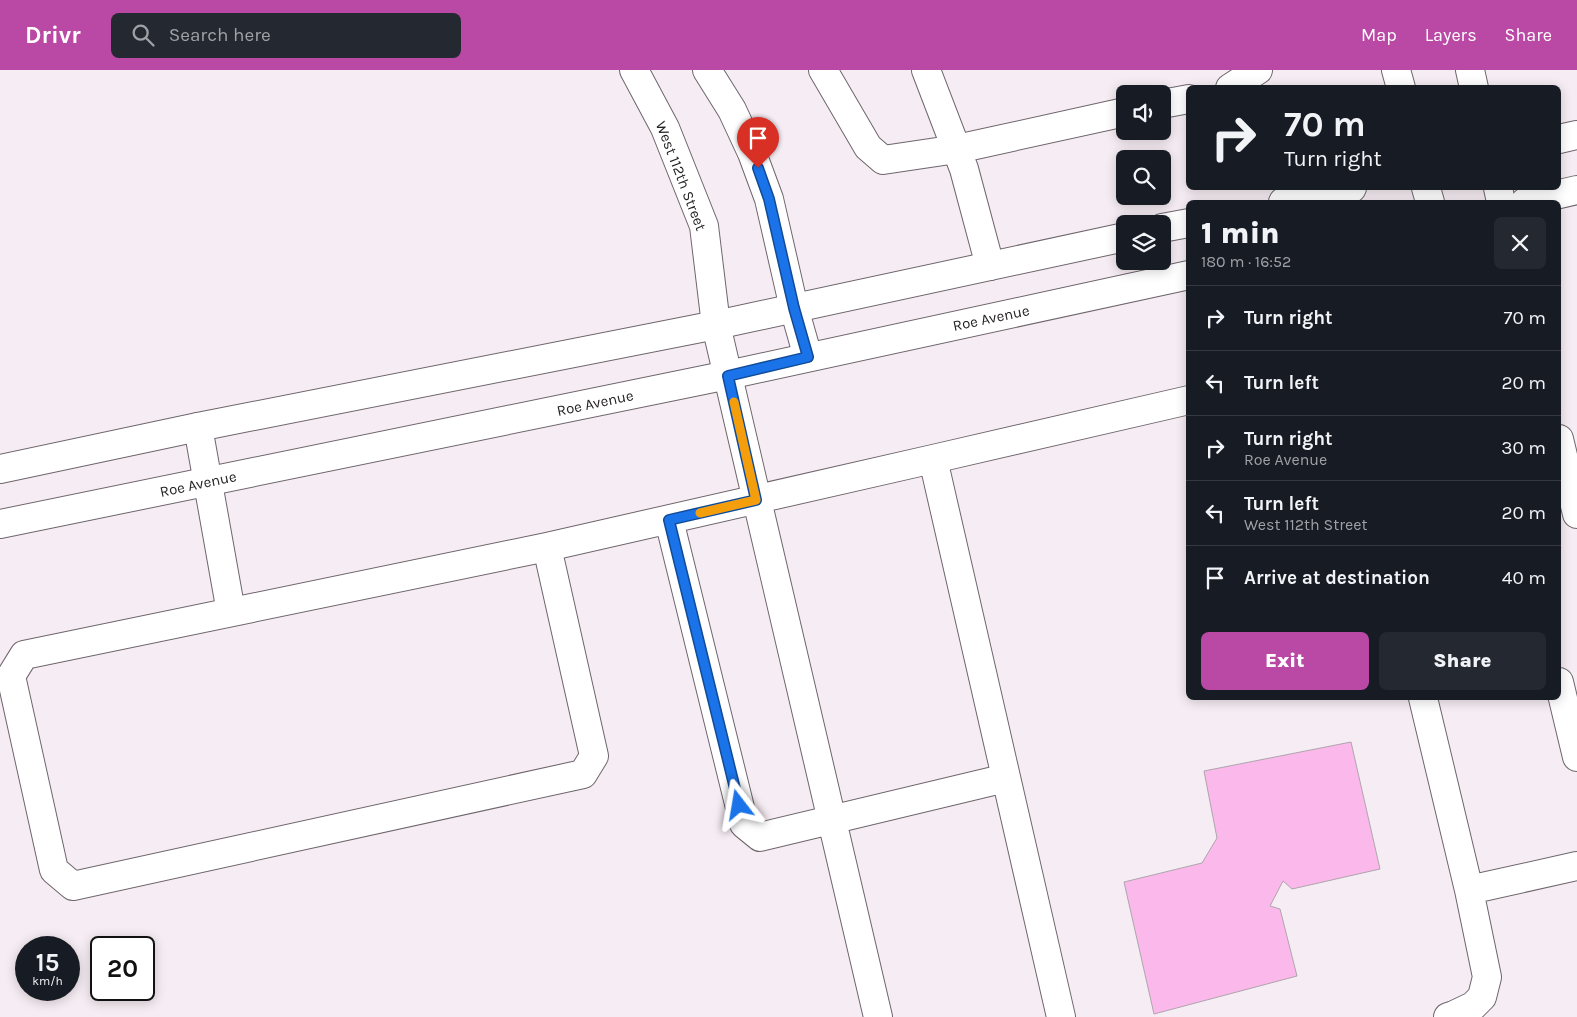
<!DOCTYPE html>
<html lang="en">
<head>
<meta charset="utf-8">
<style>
  :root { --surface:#171b24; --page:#242831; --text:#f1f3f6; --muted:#9ea1a6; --line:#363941; --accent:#ba49a5 }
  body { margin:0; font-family:Karla,sans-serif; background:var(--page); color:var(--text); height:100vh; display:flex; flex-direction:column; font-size:19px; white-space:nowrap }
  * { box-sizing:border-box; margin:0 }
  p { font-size:16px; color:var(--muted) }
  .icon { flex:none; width:28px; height:28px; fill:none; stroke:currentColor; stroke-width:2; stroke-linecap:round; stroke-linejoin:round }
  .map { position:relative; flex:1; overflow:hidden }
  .drawer { position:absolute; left:1186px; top:130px; width:375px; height:500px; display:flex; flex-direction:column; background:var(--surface); border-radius:8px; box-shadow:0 2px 12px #0003 }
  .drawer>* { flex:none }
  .banner { position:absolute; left:1186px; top:15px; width:375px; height:105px; border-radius:8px; box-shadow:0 2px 12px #0003; background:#171b24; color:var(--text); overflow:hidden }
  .fabs { position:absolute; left:1116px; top:15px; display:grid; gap:10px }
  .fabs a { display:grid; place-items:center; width:55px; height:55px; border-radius:8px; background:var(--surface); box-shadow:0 2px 12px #0003; font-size:25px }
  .speed { position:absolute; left:15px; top:866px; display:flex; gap:10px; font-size:25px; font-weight:700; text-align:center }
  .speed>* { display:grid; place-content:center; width:65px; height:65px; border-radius:50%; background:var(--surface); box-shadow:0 2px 12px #0003; line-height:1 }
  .speed small { font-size:12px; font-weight:400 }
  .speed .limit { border:2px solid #111; border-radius:8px; background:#fff; color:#111 }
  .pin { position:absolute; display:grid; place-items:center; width:42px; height:42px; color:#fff; margin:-51px -21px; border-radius:50% 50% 50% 0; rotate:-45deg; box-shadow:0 0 5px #0007 }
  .pin .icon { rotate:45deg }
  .me { position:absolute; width:55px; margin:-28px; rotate:346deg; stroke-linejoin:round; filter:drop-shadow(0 0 4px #0008) }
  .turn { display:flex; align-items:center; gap:18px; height:105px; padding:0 15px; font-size:22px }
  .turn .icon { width:65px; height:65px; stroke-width:2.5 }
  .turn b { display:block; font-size:35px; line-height:42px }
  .round { display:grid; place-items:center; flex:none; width:52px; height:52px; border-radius:8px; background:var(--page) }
  .head { display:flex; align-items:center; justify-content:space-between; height:85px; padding:0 15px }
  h1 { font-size:30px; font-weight:800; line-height:38px }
  .button { display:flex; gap:10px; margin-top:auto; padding:10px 15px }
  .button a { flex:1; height:58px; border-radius:8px; background:var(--accent); color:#fff; font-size:20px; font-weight:800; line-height:58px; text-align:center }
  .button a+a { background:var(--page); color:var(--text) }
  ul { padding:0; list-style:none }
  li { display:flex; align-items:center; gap:15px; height:65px; padding:0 15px; border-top:1px solid var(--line) }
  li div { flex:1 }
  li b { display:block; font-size:19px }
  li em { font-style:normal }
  header { display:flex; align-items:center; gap:30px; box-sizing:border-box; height:70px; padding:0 25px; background:var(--accent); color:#fff }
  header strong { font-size:24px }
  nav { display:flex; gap:28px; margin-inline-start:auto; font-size:18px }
  .search { width:350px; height:45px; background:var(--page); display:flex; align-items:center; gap:12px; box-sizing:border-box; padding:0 18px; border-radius:8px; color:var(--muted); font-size:19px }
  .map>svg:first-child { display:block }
  .building { fill:#fbb8ea; stroke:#aea5ac }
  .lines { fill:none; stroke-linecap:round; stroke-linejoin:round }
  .minor-casing { stroke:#6e666c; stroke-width:30 }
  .major-casing { stroke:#6e666c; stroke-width:30 }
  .minor { stroke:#fff; stroke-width:28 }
  .major { stroke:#fff; stroke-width:28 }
  .route-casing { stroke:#114b97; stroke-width:12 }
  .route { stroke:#1a73e8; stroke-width:9 }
  .slow { stroke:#f59e0b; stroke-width:9 }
  .labels { text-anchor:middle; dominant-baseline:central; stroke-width:5; stroke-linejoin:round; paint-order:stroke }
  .street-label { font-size:15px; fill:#262325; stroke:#fff }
</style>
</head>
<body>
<header>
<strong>Drivr</strong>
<div class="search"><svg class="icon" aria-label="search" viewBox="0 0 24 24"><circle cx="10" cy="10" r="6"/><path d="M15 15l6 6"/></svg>Search here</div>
<nav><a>Map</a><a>Layers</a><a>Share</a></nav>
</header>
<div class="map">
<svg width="1577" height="947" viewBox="0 0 1577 947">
  <rect width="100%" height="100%" fill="#f6ecf3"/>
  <path class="building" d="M1351,672l29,127 -88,20 -9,-8 -13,25 10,3 17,67 -143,38 -30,-132 78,-19 15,-25 -13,-67z"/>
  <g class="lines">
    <g class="minor-casing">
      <path id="minor" d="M634,0l31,58 39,98 12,99 162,692
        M707,0l25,40 20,43 17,46 25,109 14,49
        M823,0l45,77 15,13 74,-11 168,-37
        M926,0l38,99 26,97
        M1230,18l28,-18
        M1162,34l27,-5
        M198,357l33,185
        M933,389l128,558
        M669,450l75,304 16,13 246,-59
        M547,477l47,209 -11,18 -510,112 -19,-16 -43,-194 13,-21 523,-108 386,-88 256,-59
        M1423,628l46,192 108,-24
        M1448,947l6,-2 19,-9 9,-9 5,-20 -18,-87"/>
    </g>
    <g class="major-casing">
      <path id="major" d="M1396,0l5,18
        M1470,0l4,18
        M1559,69l18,-4
        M1426,118l4,14
        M1498,118l3,14
        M1283,132l69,-14
        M1525,132l52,-12
        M1162,158l27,-5
        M1559,369l18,75
        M0,399l198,-42 518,-102 409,-88
        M0,454l728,-149 461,-100
        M1559,612l18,75"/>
    </g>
    <use href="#minor" class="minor"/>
    <use href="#major" class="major"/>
  </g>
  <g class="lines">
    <g class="route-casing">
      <path id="route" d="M739,735l-70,-285 87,-20 -28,-124 80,-19 -14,-49 -25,-109 -11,-31"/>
    </g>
    <use href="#route" class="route"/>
    <path class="slow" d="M700,443l56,-13 -22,-98"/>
  </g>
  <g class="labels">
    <g class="street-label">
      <text transform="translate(681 106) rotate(69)">West 112th Street</text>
      <text transform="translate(991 248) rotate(-12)">Roe Avenue</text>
      <text transform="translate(595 333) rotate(-12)">Roe Avenue</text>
      <text transform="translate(198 414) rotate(-12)">Roe Avenue</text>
    </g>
  </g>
</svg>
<div class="fabs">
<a><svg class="icon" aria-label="sound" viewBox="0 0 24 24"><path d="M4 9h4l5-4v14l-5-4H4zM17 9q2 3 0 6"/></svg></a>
<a><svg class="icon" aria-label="search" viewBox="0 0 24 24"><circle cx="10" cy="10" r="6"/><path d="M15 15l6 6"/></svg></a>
<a><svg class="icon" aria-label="layers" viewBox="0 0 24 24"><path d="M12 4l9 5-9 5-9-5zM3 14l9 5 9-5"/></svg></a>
</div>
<div class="speed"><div>15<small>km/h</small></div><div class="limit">20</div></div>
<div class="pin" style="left:758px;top:98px;background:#d93025"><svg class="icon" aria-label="arrive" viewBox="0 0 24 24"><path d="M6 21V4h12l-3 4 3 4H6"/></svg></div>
<svg class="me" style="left:739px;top:735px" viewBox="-20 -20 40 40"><path d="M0-17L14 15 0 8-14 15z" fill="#1a73e8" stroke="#fff" stroke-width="4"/></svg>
<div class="banner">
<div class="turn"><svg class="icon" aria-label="right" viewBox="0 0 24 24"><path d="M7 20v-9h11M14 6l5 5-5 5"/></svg><div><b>70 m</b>Turn right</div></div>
</div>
<section class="drawer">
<div class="head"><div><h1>1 min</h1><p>180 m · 16:52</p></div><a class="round"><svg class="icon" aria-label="close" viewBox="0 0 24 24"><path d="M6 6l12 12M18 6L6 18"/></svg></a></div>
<ul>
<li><svg class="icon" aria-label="right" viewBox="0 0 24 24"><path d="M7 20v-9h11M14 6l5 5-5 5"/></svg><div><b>Turn right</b></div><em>70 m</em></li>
<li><svg class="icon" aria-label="left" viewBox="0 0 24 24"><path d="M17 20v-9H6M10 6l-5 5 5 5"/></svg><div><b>Turn left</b></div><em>20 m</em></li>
<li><svg class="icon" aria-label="right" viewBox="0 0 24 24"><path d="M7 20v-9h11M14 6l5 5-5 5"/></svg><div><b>Turn right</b><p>Roe Avenue</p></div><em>30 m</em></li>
<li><svg class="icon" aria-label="left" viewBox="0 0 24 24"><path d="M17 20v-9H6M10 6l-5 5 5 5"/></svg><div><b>Turn left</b><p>West 112th Street</p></div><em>20 m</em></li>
<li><svg class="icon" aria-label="arrive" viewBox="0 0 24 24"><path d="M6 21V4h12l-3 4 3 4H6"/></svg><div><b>Arrive at destination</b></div><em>40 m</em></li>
</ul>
<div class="button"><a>Exit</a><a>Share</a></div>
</section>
</div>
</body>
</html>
